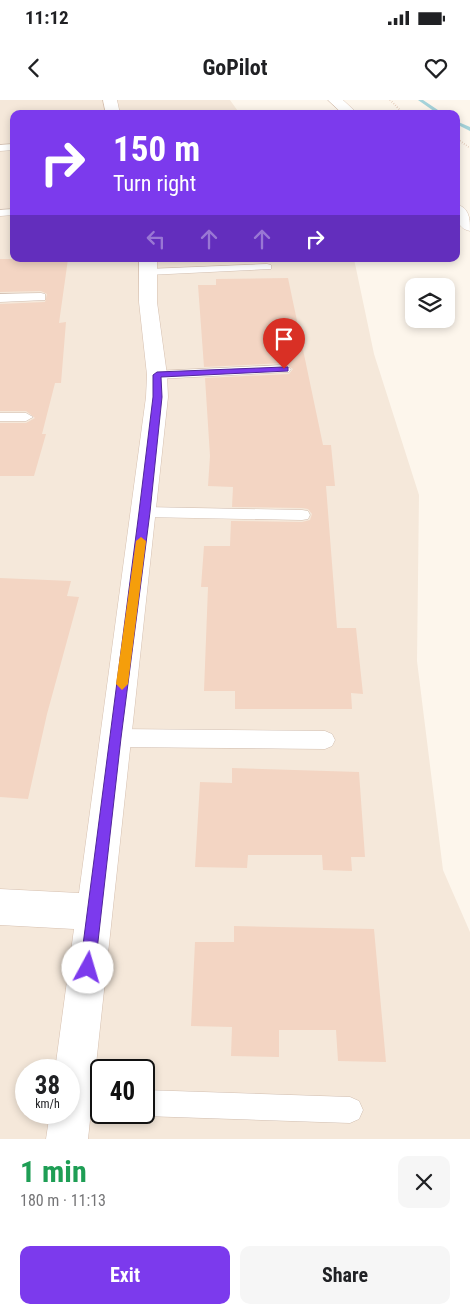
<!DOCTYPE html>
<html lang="en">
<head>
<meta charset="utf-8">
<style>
  :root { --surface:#fff; --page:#f6f6f6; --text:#202124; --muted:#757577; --accent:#7c3aed }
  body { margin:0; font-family:"Roboto Condensed",sans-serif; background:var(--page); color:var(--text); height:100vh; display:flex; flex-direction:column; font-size:19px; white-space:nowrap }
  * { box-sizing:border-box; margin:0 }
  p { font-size:16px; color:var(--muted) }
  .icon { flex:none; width:28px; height:28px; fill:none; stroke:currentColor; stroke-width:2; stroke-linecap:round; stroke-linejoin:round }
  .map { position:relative; height:1039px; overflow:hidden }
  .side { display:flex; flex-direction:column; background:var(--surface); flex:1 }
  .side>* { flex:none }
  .top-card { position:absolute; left:10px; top:10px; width:450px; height:152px; border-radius:10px; box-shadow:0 2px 8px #0003; background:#7c3aed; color:#fff; overflow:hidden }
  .buttons { position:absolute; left:405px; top:178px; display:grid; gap:10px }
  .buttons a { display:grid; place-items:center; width:50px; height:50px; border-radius:10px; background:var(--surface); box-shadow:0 2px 8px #0003; font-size:25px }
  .speed { position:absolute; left:15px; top:959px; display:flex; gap:10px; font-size:25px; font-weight:700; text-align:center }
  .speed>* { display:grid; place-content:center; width:65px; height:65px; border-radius:50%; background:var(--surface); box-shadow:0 2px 8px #0003; line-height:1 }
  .speed small { font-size:12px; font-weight:400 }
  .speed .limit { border:2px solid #111; border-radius:8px; background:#fff; color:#111 }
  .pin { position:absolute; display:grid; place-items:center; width:42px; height:42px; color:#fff; margin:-51px -21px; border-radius:50% 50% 50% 0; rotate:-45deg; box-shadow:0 0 5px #0007 }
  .pin .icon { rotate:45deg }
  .me { position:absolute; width:55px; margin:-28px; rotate:6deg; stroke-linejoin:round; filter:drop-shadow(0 0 4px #0008) }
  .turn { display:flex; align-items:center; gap:18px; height:105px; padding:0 20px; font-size:22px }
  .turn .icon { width:65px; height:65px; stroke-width:2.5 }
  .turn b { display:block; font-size:35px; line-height:42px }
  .lanes { display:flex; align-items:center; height:48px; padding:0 20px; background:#0003; justify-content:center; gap:25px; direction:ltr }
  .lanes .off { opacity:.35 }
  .round { display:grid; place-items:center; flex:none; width:52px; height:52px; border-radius:10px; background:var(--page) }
  .summary { display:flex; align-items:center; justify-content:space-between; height:85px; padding:0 20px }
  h1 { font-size:30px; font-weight:700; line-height:38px; color:#1e9e55 }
  .cta { display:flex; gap:10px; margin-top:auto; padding:10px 20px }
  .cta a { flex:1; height:58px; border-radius:10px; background:var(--accent); color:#fff; font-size:20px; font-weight:700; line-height:58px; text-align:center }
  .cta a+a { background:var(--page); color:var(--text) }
  .status { display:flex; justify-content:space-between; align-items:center; height:35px; padding:0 25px; background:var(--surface); direction:ltr }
  .status svg { height:14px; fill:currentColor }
  header { display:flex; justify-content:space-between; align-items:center; height:65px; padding:0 20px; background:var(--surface); font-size:22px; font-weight:700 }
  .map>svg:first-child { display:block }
  .residential { fill:#f5e8da; fill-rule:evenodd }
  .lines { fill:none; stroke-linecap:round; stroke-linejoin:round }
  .stream { fill:#a5d3da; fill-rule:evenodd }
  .building { fill:#f3d5c3 }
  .lane-casing { stroke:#d1beb0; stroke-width:1 }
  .secondary-casing { stroke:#d6c0b0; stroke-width:1 }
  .path { stroke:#d9b8a5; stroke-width:2; stroke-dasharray:0.5 2; stroke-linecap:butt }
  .lane { fill:#fff; fill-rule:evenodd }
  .secondary { fill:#fff; fill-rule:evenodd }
  .route { fill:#7c3aed; stroke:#51269a }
  .slow { fill:#f59e0b }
</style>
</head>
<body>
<div class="status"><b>11:12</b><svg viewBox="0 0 49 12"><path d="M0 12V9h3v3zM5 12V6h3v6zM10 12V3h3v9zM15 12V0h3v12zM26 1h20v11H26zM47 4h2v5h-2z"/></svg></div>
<header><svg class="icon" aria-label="back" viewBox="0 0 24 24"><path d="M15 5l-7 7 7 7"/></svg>GoPilot<svg class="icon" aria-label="heart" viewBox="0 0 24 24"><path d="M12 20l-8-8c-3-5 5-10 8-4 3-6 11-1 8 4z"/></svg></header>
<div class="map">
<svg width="470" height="1039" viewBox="0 0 470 1039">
  <rect width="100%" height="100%" fill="#fdf6ec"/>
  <path class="residential" d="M0,0h230l10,14h-226v145h340l20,95 45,141 -2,166 26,209 27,62v207h-470zM26,970h43v42h-43zM101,970h43v42h-43z"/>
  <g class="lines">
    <path class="stream" d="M418,0h5l21,14h-6z
      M456,21l14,6v4l-14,-7z"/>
  </g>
  <path class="building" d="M0,159h68l-9,64 7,-1 -5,61h-6l-13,51h4l-12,42h-34v-53h26l9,-5 -9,-7h-26v-107l45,-2 2,-8 -6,-3 -41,1z
    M288,178l35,167h8l4,41h-9l11,142h19l7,66 -12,-1 1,16h-117v-18h-31l4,-104h-7l3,-41h26l1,-25 71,1 8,-2 2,-6 -4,-5 -6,-1 -70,-1 1,-20 -25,-1 2,-30 -5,-78 84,-4 4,-5 -9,-6 -80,4 -6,-82h18v-6z
    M0,478l71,3 -4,15 12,1 -32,117 -19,85 -28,-2z
    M232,668l127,4 6,85h-14l1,14 -29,-1 -1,-15h-74l-1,13 -52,-1 5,-85 32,1z
    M234,826l140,3 12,133 -48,-1 -2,-31h-57v27l-48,-1 1,-29 -41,-1 4,-84h39z"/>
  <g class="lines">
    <g class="lane-casing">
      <path id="lane" d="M14,44v6l-14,1v-6z
        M14,109v6l-14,1v-6z
        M267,164l4,1v4l-123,6 -6,-3 6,-3z
        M41,193l4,1v6l-45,2v-8z
        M284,265l7,4 -2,3 -132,7 -7,-4 7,-4z
        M0,313h26l7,4 -7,4h-26z
        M144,407l158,3 6,1 2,4 -2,4 -6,1 -158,-3 -6,-1 -2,-4 2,-4z
        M115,629l210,2 7,3 3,6 -3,6 -7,3 -210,-2 -7,-3 -3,-6 3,-6z
        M72,988l29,1v23h6l-6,3 -33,-3 1,-23z
        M144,990l206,7 9,4 4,9 -4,9 -9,4 -206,-7 -8,-4h8z"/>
    </g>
    <g class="secondary-casing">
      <path id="secondary" d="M103,0h14l3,14h-14z
        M328,0h15l15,14h-15z
        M456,104c14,4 14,15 14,27 -14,-3 -14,-15 -14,-27z
        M139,159h18v43l10,73 1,22 -80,742h-42l4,-27h19v-42h-14l19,-141 -74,-4v-36l79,4 67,-496 1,-22 -8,-73z"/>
    </g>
    <path class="path" d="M390,0l14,14
      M456,38l14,10"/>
    <use href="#lane" class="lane"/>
    <use href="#secondary" class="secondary"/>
  </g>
  <path class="route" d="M284,267h4v4l-127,6 1,20 -12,115 -29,226 -26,230 -2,6 -5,2 -6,-2 -2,-6 59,-456 14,-115v-22l4,-3z"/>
  <path class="slow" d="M141,437l5,4 -18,143 -6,6 -6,-6 20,-143z"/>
</svg>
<div class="buttons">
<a><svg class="icon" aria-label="layers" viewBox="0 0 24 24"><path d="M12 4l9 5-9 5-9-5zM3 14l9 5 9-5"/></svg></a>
</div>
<div class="speed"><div>38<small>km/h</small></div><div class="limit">40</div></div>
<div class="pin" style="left:284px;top:269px;background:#d93025"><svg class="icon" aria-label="arrive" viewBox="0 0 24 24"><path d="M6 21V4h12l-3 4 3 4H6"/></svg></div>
<svg class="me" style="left:88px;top:868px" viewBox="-20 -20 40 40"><circle r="19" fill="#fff"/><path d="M0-13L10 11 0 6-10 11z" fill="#7c3aed"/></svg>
<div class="top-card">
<div class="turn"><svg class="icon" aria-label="right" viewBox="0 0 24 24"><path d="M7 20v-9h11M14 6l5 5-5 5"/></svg><div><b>150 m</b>Turn right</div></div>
<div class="lanes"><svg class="icon off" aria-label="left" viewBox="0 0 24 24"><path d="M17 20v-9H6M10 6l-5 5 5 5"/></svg><svg class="icon off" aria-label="ahead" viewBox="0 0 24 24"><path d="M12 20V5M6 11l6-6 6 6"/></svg><svg class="icon off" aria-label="ahead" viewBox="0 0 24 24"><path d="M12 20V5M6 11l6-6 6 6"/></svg><svg class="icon" aria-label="right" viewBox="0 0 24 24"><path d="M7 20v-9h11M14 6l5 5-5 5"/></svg></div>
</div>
</div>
<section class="side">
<div class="summary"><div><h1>1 min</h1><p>180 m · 11:13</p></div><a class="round"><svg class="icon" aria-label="close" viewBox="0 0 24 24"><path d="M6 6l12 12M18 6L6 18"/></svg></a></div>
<div class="cta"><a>Exit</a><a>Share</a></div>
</section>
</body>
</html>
